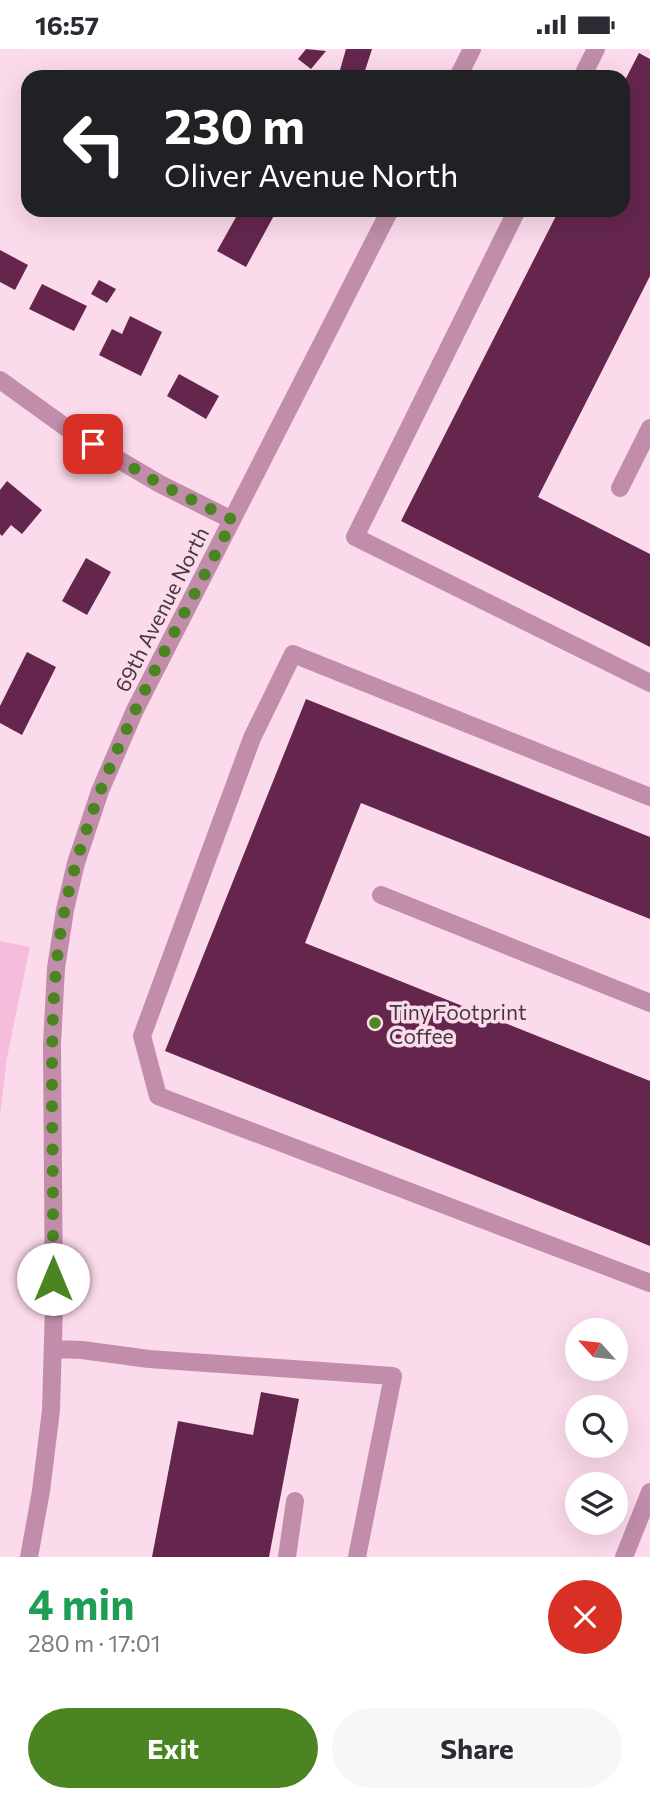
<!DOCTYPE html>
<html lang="en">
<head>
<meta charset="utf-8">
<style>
  :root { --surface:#fff; --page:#f7f7f7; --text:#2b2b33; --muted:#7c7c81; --accent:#4b8521 }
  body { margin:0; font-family:Commissioner,sans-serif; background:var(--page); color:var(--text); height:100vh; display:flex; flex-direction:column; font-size:26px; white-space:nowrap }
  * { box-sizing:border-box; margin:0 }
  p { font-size:23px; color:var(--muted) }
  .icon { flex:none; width:38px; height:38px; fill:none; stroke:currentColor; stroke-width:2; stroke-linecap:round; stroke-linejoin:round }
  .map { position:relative; height:1508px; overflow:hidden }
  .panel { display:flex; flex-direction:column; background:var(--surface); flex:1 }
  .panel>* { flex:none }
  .top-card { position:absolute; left:21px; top:21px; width:609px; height:147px; border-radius:21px; box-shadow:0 7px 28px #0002; background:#202124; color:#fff; overflow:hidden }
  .needle { width:46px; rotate:297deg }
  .controls { position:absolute; left:565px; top:1269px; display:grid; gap:14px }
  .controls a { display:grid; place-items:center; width:63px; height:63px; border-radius:50%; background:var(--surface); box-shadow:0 7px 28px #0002; font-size:35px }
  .pin { position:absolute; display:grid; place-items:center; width:60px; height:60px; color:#fff; margin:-30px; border-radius:14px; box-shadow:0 4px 10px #0006 }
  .me { position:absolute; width:77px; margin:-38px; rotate:0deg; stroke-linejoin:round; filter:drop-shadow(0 0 5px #0008) }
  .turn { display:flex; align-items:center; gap:24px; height:147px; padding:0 28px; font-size:32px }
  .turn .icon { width:91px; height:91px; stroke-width:2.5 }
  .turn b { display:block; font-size:49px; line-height:60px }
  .round { display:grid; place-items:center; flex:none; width:74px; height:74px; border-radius:37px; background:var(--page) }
  .headline { display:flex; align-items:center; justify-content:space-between; height:119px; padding:0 28px }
  h1 { font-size:42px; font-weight:700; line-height:52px; color:#1e9e55 }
  .button { display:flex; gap:14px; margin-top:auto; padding:14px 28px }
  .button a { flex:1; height:80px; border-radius:42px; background:var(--accent); color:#fff; font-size:28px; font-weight:700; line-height:80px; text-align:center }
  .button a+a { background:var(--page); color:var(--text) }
  .status { display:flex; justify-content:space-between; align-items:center; height:49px; padding:0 35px; background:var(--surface); direction:ltr }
  .status svg { height:19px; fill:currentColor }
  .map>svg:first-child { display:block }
  .green { fill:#f6bcdc }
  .building { fill:#65264d }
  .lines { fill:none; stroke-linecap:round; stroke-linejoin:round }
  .minor { stroke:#c18daa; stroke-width:18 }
  .route { stroke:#4b8521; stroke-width:12; stroke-dasharray:0 21.6 }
  .poi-dot { fill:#4b8521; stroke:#fbdaeb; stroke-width:2.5 }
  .labels { text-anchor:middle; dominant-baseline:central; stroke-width:7; stroke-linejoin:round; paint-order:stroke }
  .street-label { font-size:21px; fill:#44373e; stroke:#fbdaeb }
  .poi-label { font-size:21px; fill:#44373e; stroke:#fbdaeb; text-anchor:start }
</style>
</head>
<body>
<div class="status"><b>16:57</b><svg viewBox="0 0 49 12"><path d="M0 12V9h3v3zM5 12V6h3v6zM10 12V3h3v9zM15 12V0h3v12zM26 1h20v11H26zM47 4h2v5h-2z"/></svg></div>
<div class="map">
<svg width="650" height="1508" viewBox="0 0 650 1508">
  <rect width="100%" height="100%" fill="#fbdaeb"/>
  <path class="green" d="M0,892l30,6 -23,110 -7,59z"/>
  <path class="building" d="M306,0l20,2 -15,18 -13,-10z
    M346,0h26l-9,28h-25z
    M639,4l11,6v217l-112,221 112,57v93l-249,-126 158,-311h64v-126z
    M240,161h37l-31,57 -29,-16z
    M0,201l28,15 -13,25 -15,-8z
    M99,231l17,9 -9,14 -16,-9z
    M42,235l45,22 -13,25 -45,-22z
    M130,267l32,16 -21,44 -42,-21 13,-26 10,5z
    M179,325l40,22 -13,23 -39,-23z
    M7,432l35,29 -20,24 -11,-9 -9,11 -2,-2v-44z
    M86,509l25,14 -24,43 -25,-14z
    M27,603l29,15 -34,68 -22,-12v-17z
    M306,650l344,138v82l-289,-116 -56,140 345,138v165l-485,-195z
    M261,1343l38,7 -30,158h-117l26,-136 75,14z"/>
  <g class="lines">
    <path class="minor" d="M458,28l14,-28
      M582,28l14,-28
      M517,161l-162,327 295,146
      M0,331l75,54 85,50 72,36
      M620,439l30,-60
      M650,748l-357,-143 -41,84 -110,298 16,60 492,187
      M381,846l269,108
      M53,1300l29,1 67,9 244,17 -36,181
      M29,1508l12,-66 10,-81 3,-105 -2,-261 4,-76 9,-58 11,-47 24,-72 35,-81 255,-500
      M287,1508l8,-56
      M624,1508l26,-65"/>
  </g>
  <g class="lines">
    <path class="route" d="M53,1230c0,-55 0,-110 -1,-165 0,-68 -1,-138 13,-206 29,-138 104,-263 168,-388l-73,-36 -67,-40"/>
  </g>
  <circle class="poi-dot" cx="375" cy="974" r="7"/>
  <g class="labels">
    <g class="street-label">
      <text transform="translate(161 560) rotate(-63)">69th Avenue North</text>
    </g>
    <g class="poi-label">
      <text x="389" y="962">Tiny Footprint<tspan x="389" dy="24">Coffee</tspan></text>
    </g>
  </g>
</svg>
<div class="controls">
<a><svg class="needle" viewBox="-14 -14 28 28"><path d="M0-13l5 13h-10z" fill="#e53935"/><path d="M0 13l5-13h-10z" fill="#7c7c81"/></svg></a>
<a><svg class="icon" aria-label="search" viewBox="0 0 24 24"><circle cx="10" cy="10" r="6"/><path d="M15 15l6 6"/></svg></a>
<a><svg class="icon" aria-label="layers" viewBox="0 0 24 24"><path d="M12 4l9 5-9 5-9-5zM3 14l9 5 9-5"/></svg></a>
</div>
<div class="pin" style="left:93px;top:395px;background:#d93025"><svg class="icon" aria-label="arrive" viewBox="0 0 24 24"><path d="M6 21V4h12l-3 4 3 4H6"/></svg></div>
<svg class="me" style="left:53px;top:1230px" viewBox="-20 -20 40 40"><circle r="19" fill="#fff"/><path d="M0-13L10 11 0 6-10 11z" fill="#4b8521"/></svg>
<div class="top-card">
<div class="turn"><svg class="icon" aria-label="left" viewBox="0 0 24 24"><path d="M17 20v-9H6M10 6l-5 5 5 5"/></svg><div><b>230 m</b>Oliver Avenue North</div></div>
</div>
</div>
<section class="panel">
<div class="headline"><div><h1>4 min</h1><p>280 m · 17:01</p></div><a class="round" style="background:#d93025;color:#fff"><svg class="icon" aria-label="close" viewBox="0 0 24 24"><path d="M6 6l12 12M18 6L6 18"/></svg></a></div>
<div class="button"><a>Exit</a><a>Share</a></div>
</section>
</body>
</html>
